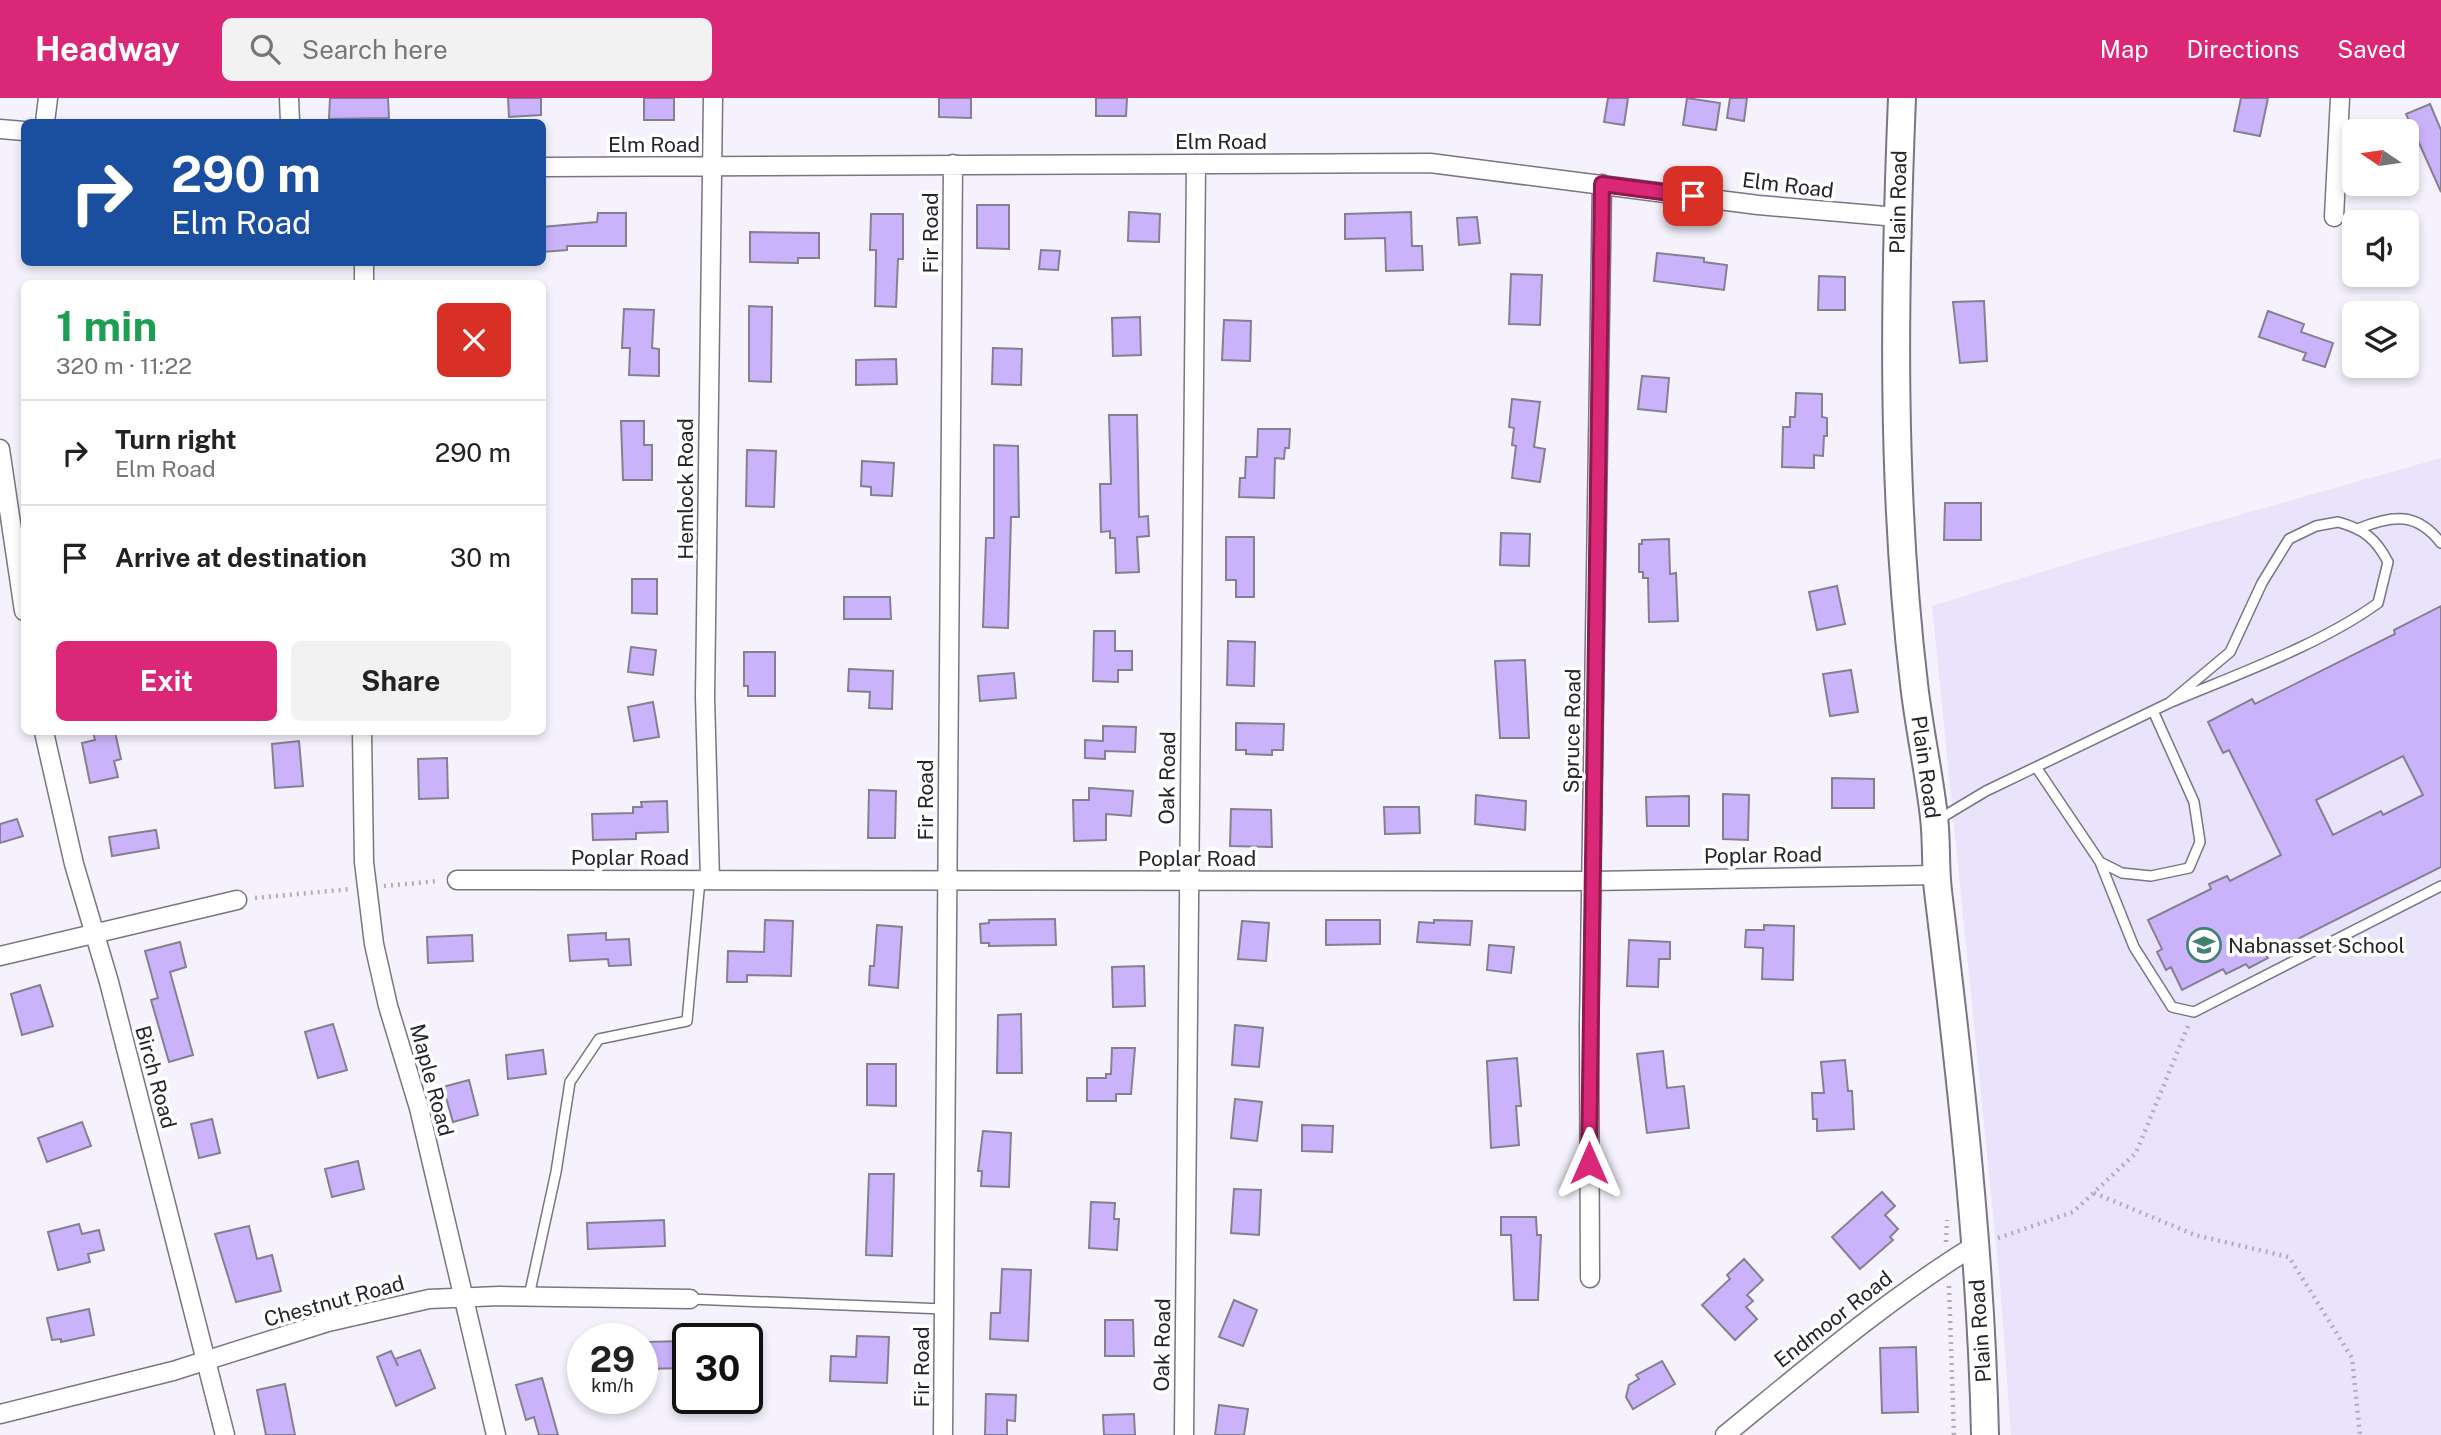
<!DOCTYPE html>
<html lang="en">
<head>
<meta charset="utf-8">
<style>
  :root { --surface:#fff; --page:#f2f2f2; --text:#222; --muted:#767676; --line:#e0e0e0; --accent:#db2777 }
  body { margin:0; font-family:"Public Sans",sans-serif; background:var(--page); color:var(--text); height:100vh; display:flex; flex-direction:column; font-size:26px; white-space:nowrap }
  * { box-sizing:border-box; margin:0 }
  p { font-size:23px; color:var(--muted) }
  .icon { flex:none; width:38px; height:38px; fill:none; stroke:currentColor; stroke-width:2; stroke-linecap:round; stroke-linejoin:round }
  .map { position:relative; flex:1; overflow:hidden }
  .panel { position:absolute; left:21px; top:182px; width:525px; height:455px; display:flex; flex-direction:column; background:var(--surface); border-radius:10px; box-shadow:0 4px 10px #0003 }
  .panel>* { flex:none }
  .hud { position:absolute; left:21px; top:21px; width:525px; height:147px; border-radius:10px; box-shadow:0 4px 10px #0003; background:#1a4fa0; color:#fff; overflow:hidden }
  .needle { width:46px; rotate:283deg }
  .fabs { position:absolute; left:2342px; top:21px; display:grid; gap:14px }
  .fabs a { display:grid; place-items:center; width:77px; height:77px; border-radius:10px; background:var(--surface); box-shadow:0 4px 10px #0003; font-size:35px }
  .speed { position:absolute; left:567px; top:1225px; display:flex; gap:14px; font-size:35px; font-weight:700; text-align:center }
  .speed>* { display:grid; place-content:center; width:91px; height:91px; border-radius:50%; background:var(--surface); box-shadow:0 4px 10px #0003; line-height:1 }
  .speed small { font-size:18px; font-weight:400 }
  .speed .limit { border:4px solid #111; border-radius:10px; background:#fff; color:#111 }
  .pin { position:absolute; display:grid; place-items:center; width:60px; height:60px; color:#fff; margin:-30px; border-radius:14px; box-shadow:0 4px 10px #0006 }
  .me { position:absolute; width:77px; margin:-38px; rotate:0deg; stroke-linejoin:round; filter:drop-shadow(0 0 5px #0008) }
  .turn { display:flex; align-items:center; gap:24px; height:147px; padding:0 35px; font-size:32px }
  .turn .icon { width:91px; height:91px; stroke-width:2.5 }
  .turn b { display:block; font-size:49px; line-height:60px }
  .round { display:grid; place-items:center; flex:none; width:74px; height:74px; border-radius:10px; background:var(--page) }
  .head { display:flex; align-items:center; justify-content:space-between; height:119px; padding:0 35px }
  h1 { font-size:42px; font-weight:700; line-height:52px; color:#1e9e55 }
  .action { display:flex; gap:14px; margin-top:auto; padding:14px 35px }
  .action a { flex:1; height:80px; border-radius:10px; background:var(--accent); color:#fff; font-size:28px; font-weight:700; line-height:80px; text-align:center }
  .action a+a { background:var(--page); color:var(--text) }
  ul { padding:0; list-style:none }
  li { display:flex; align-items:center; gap:21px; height:105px; padding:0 35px; border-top:2px solid var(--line) }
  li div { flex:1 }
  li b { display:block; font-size:26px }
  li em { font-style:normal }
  header { display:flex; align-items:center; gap:42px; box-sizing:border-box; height:98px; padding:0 35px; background:var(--accent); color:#fff }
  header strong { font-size:33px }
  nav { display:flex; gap:38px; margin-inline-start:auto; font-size:24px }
  .search { width:490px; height:63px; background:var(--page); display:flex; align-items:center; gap:18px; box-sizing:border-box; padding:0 24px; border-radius:10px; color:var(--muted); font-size:26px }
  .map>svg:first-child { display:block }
  .built { fill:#eae3fc }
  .building { fill:#cbb3fb; stroke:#858090; stroke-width:2; fill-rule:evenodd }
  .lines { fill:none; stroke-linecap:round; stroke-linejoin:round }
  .lane-casing { stroke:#797584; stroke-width:12 }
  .street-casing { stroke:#797584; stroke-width:21 }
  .secondary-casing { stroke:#797584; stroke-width:30 }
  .path { stroke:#b1aeb8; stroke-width:4.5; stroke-dasharray:2 5; stroke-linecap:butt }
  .lane { stroke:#fff; stroke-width:9 }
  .street { stroke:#fff; stroke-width:18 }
  .secondary { stroke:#fff; stroke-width:26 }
  .route-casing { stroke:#8e194d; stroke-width:18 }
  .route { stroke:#db2777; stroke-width:12 }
  .labels { text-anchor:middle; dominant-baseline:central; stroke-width:7; stroke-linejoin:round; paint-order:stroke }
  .street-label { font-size:21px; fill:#26242a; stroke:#fff }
  .poi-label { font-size:21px; fill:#26242a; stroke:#fff; text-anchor:start }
</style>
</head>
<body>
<header>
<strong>Headway</strong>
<div class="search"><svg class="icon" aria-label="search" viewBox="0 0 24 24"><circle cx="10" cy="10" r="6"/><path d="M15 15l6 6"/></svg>Search here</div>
<nav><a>Map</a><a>Directions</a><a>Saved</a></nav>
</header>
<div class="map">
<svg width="2441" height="1337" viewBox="0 0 2441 1337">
  <rect width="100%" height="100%" fill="#f5f2fd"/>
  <path class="built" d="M2441,360v977h-430l-11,-151 -68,-678 158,-49z"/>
  <path class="building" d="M330,0h58l1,20 -60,1z
    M508,0h33v17l-32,2z
    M644,0h30v22h-30z
    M939,0h32v20l-32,-1z
    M1096,0h31l-1,18h-30z
    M1608,0h20l-4,27 -20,-3z
    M1687,0l33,5 -4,27 -33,-5z
    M1730,0h17l-3,23 -17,-3z
    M2241,0h27l-8,38 -26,-5z
    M2430,6l11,26v62l-35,-78z
    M977,107h32v44l-32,-1z
    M1129,114l31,2 -1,28 -31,-1z
    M1411,114l1,34h10l1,24 -37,1 -1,-33 -40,1v-25z
    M598,115h28v33h-59v4l-25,2v-25l55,-5z
    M871,116h32v45h-5l-2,48 -21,-1 1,-47v-9h-6z
    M1477,119l3,26 -21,2 -2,-27z
    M750,134l69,1v25h-21v5l-48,-1z
    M1041,152l19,1 -2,19 -19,-1z
    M1657,155l47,5v4l23,3 -3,25 -70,-9z
    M1511,176l31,1 -2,50 -31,-1z
    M1819,178l26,1v33h-27z
    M1984,203l3,60 -27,2 -7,-61z
    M749,208l23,1 -1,75 -22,-1z
    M624,211l30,1 -2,38 7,1v27l-30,-1 1,-27h-8z
    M2268,213l36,13 -3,8 32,11 -8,24 -22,-7 3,-7 -47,-16z
    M1140,219l1,38 -28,1 -1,-38z
    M1224,222l27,1 -1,40 -28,-1z
    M993,250l29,1 -1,36 -29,-1z
    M896,261l1,25 -41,1v-25z
    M1642,278l27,2 -3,34 -28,-3z
    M1796,295l26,1v23l5,1v18h-3l-1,20 -9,-1v13l-32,-1 1,-40h7v-10h5z
    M1512,301l28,3 -6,45 11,2 -5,33 -28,-4 4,-32 -4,-1 2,-17 -5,-1z
    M1109,317h28l2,102 9,-1 1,20 -12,1 2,35 -23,1 -1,-35h-5v-7l-9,1 -1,-48h11z
    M621,323h23v24h8v35h-29z
    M1258,331h32l-1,19h-4l-1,11 -9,-1 -1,40 -35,-1 1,-19h5l1,-21h11z
    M994,347l24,1 1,71h-8l-3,111 -25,-1 3,-89h8z
    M747,352l29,1 -2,56 -28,-1z
    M862,363l32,2 -2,33 -21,-1v-8l-10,-1z
    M1945,405h36v37h-37z
    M1501,435l29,1 -1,32 -29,-1z
    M1226,439h28v60h-18v-17h-10z
    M1669,441l1,35 6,-1 2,48 -29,1 -1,-44h-5v-6h-4v-28h3v-4z
    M632,481h25v35l-25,-1z
    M1837,488l8,38 -28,6 -8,-38z
    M844,499h46l1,22h-47z
    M2441,508v261l-175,88 2,3 -19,10 -3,-4 -20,10 -3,-5 -41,21 -11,-23 -5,3 -9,-18 5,-3 -14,-29 63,-31 -2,-5 18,-8 3,5 51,-26 -52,-105 -6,3 -15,-31 44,-23 3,5 140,-70 -1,-4zM2403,658l20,39 -40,20 -2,-4 -48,24 -17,-35z
    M1094,533h21v20h17v19h-14v12l-25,-1z
    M1228,543l27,1 -1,44 -27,-1z
    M631,549l25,3 -3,25 -25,-3z
    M744,554h31v44h-27v-10h-4z
    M1525,562l4,78h-29l-5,-77z
    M849,571l44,2 -1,38 -23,-1 1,-16 -22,-1z
    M1851,572l7,42 -28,4 -7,-42z
    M1014,575l2,25 -36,3 -2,-25z
    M653,604l6,35 -25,4 -6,-34z
    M1236,625l48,1 -1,26h-11v5l-26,-1v-4h-10z
    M1103,628l33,1 -1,25 -30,-1v8l-20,-1v-18l18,1z
    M93,634h22l6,27 -7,2 4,16 -28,6 -8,-40 13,-3z
    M299,643l4,45 -28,2 -3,-44z
    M447,660l1,40 -29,1 -1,-40z
    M1832,680l42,1v29h-42z
    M1089,690l44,3 -2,25 -25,-2v26l-32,1 -1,-41h16z
    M869,692l27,1 -1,47h-27z
    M1723,696l26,1 -1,45 -25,-1z
    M1476,697l50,6 -1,29 -50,-6z
    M1689,698v30h-42l-1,-29z
    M667,703l1,31 -32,1v6l-43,1 -1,-26 41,-1v-6h9l-1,-5z
    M1384,709h35l1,26 -35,1z
    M1231,711l40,1 1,37 -42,-1z
    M17,721l6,17 -23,7v-19z
    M156,732l3,18 -47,8 -3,-19z
    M1055,821l1,26 -67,1v-3h-8l-1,-19 9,-1v-3z
    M765,822l28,1 -2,55 -44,-1v7h-20l1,-31 36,1z
    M1326,822h54v24l-54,1z
    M1434,822l38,1 -2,24 -53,-3 2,-20 15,1z
    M1242,823l27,2 -3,38 -28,-2z
    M877,827l25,2 -4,61 -29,-3 1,-19h4z
    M1764,827l30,1 -1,54 -31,-1 1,-31 -18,-1 1,-17h18z
    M606,835v7l23,-1 2,26 -22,1 -1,-7 -38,2 -2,-26z
    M472,837l1,26 -45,2 -1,-26z
    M1629,842l41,2v17h-11l-1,28 -31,-1z
    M180,844l6,25 -16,5 23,83 -24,7 -18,-62 7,-2 -13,-47z
    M1489,847l25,2 -3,26 -24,-3z
    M1144,868l1,40 -32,1 -1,-40z
    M40,887l13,41 -31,9 -11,-41z
    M1021,916l1,59h-25l1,-58z
    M333,926l14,46 -29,8 -13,-46z
    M1235,927l28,3 -4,39 -27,-2z
    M1112,950h23l-4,46h-15v7h-29v-23h19v-4h5z
    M543,952l3,24 -38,5 -2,-24z
    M1663,953l4,37 17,-2 5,42 -42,5 -10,-79z
    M1517,960l4,48h-5l3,39 -28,3 -4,-87z
    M1845,962l3,31h4l2,38 -37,2v-12h-4l-1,-26h12l-3,-31z
    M867,966h29v42l-29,-1z
    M469,982l9,35 -25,7 -10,-35z
    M1235,1001l27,3 -5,39 -26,-3z
    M212,1021l8,34 -21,5 -8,-34z
    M82,1024l9,24 -44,16 -9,-24z
    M1302,1027l31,1 -1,26 -30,-1z
    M983,1033l28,2 -2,54 -28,-1 1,-15h-4z
    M358,1063l6,28 -32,8 -7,-28z
    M869,1076h25l-2,82 -26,-1z
    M1234,1091l27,1 -2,45 -28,-2z
    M1882,1094l13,14 -10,9 13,14 -8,8 3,3 -33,29 -28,-32z
    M1091,1104l24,1 -1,16h5l-2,31 -28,-2z
    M1501,1119h35l1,18h4l-3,65h-24l-3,-65h-10z
    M664,1122l1,26 -77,3 -1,-26z
    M79,1126l3,10 17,-4 5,20 -16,4 2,8 -32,8 -10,-38z
    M249,1128l8,33 15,-4 9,36 -45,11 -21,-68z
    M1744,1161l19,21 -16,15 6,6 -7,6 11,12 -22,21 -33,-35 28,-26 -3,-4z
    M1002,1171l29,1 -3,71 -38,-2 1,-26h9z
    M1234,1202l23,10 -14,36 -24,-9z
    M89,1211l5,26 -33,7v-3l-9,1 -5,-22z
    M1105,1222h28l1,36h-29z
    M857,1238l32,1 -2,46 -57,-2 1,-25 25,1z
    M685,1243l1,27 -44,1v-18l5,-1 -1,-8z
    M1916,1249l2,65 -36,1 -2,-65z
    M420,1252l15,38 -39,18 -19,-49 14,-6 7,15 -3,-7z
    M1662,1263l13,23 -42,25 -7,-12 3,-12 10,-6 -3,-4z
    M542,1280l16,57h-19l-5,-18 -8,3 -10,-35z
    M285,1286l10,51h-29l-9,-45z
    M986,1296l30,1 -1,26 -8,-1v15h-22z
    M1219,1307l29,4 -4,26h-29z
    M1134,1316l1,21h-31l-1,-20z"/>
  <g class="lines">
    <g class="lane-casing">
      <path id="lane" d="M2338,424c26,7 38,17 50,40l-10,41c-58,42 -143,72 -209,100l61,-51 32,-69 27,-44 27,-13z
        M2360,430c33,-13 57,-16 81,15
        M2036,669l64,95 22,11 29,3 38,-8 11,-26 -6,-40 -40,-89
        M1936,723l50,-30 183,-88
        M2100,764l34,85 38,60 22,5 247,-126
        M529,1198l27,-124 14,-90 29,-43 88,-18 13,-141
        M690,1201l254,10"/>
    </g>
    <g class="street-casing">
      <path id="street" d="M289,0l1,24
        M45,24l3,-24
        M0,31l24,2
        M542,69l888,-4 328,42 139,12
        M2334,119l6,-119
        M364,186v-22
        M0,351l24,162
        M44,634l30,132 35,118 116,453
        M362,634l2,130 10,82 14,62 31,102 77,327
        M457,782l1135,1 344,-6
        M710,782l-5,-183 8,-599
        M0,858l237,-56
        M1590,1180l-1,-252 13,-842
        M0,1316l173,-43 155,-49 101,-23 70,-3 191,3
        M943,1337l10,-1271
        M1184,1337l12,-1271
        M1725,1337c81,-66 160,-134 249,-189"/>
    </g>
    <g class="secondary-casing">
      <path id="secondary" d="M1902,0c-8,195 -11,392 12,586 5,44 15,89 20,133 3,25 1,50 4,74 22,181 43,362 47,544"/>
    </g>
    <path class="path" d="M384,788l54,-5
      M255,800l96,-9
      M2094,1095l101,42 94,22 63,101 8,77
      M1998,1140l75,-26 63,-59 52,-127
      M1946,1144l1,-22
      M1949,1188l5,149"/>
    <use href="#lane" class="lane"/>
    <use href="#street" class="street"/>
    <use href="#secondary" class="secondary"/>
  </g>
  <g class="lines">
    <g class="route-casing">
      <path id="route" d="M1589,1065l13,-979 91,12"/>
    </g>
    <use href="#route" class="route"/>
  </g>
  <defs>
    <g id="school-ring" transform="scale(1.75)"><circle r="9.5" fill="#fff" stroke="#418170" stroke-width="1.5"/><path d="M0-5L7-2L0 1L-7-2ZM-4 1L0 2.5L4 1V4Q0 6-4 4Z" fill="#418170"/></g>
  </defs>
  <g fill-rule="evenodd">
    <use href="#school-ring" x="2204" y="847"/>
  </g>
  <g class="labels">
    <g class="street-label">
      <text x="1221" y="43">Elm Road</text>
      <text x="654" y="46">Elm Road</text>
      <text transform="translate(1788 87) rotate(7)">Elm Road</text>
      <text transform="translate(1898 104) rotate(-89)">Plain Road</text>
      <text transform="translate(930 135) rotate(-90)">Fir Road</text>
      <text transform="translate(685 391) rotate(-90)">Hemlock Road</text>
      <text transform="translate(1572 633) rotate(-89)">Spruce Road</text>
      <text transform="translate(1926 669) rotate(82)">Plain Road</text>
      <text transform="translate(1167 680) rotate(-89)">Oak Road</text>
      <text transform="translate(925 702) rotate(-90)">Fir Road</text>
      <text transform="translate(1763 757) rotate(-1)">Poplar Road</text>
      <text x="630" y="759">Poplar Road</text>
      <text x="1197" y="760">Poplar Road</text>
      <text transform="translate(156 979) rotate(75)">Birch Road</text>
      <text transform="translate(432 982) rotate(75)">Maple Road</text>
      <text transform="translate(334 1203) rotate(-15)">Chestnut Road</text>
      <text transform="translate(1833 1221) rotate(-38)">Endmoor Road</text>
      <text transform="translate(1980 1233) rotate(-94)">Plain Road</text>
      <text transform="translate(1162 1247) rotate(-89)">Oak Road</text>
      <text transform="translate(921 1269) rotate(-90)">Fir Road</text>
    </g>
    <g class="poi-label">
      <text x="2228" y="847">Nabnasset School</text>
    </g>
  </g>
</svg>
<div class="fabs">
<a><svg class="needle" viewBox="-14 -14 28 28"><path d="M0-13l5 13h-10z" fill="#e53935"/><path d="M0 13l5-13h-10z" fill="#767676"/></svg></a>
<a><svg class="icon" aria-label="sound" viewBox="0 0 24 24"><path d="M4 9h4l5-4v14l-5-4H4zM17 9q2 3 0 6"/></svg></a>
<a><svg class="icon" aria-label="layers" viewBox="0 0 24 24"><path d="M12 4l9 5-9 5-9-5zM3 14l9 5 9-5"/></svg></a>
</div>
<div class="speed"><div>29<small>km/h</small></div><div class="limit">30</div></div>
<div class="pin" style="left:1693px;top:98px;background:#d93025"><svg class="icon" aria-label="arrive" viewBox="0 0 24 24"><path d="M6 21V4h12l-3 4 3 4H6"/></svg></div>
<svg class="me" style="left:1589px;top:1065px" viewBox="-20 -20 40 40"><path d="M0-17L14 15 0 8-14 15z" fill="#db2777" stroke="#fff" stroke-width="4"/></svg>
<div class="hud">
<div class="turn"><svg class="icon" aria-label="right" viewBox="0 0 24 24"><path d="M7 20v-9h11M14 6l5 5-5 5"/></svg><div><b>290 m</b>Elm Road</div></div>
</div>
<section class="panel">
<div class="head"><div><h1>1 min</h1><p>320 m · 11:22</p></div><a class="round" style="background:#d93025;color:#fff"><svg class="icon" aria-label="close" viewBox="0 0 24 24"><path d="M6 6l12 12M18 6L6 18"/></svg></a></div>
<ul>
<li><svg class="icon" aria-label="right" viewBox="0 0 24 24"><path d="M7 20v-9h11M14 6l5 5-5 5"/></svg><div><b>Turn right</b><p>Elm Road</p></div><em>290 m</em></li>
<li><svg class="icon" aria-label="arrive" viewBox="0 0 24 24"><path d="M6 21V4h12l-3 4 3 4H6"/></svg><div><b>Arrive at destination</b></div><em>30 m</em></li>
</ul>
<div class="action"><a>Exit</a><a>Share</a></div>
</section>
</div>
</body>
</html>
